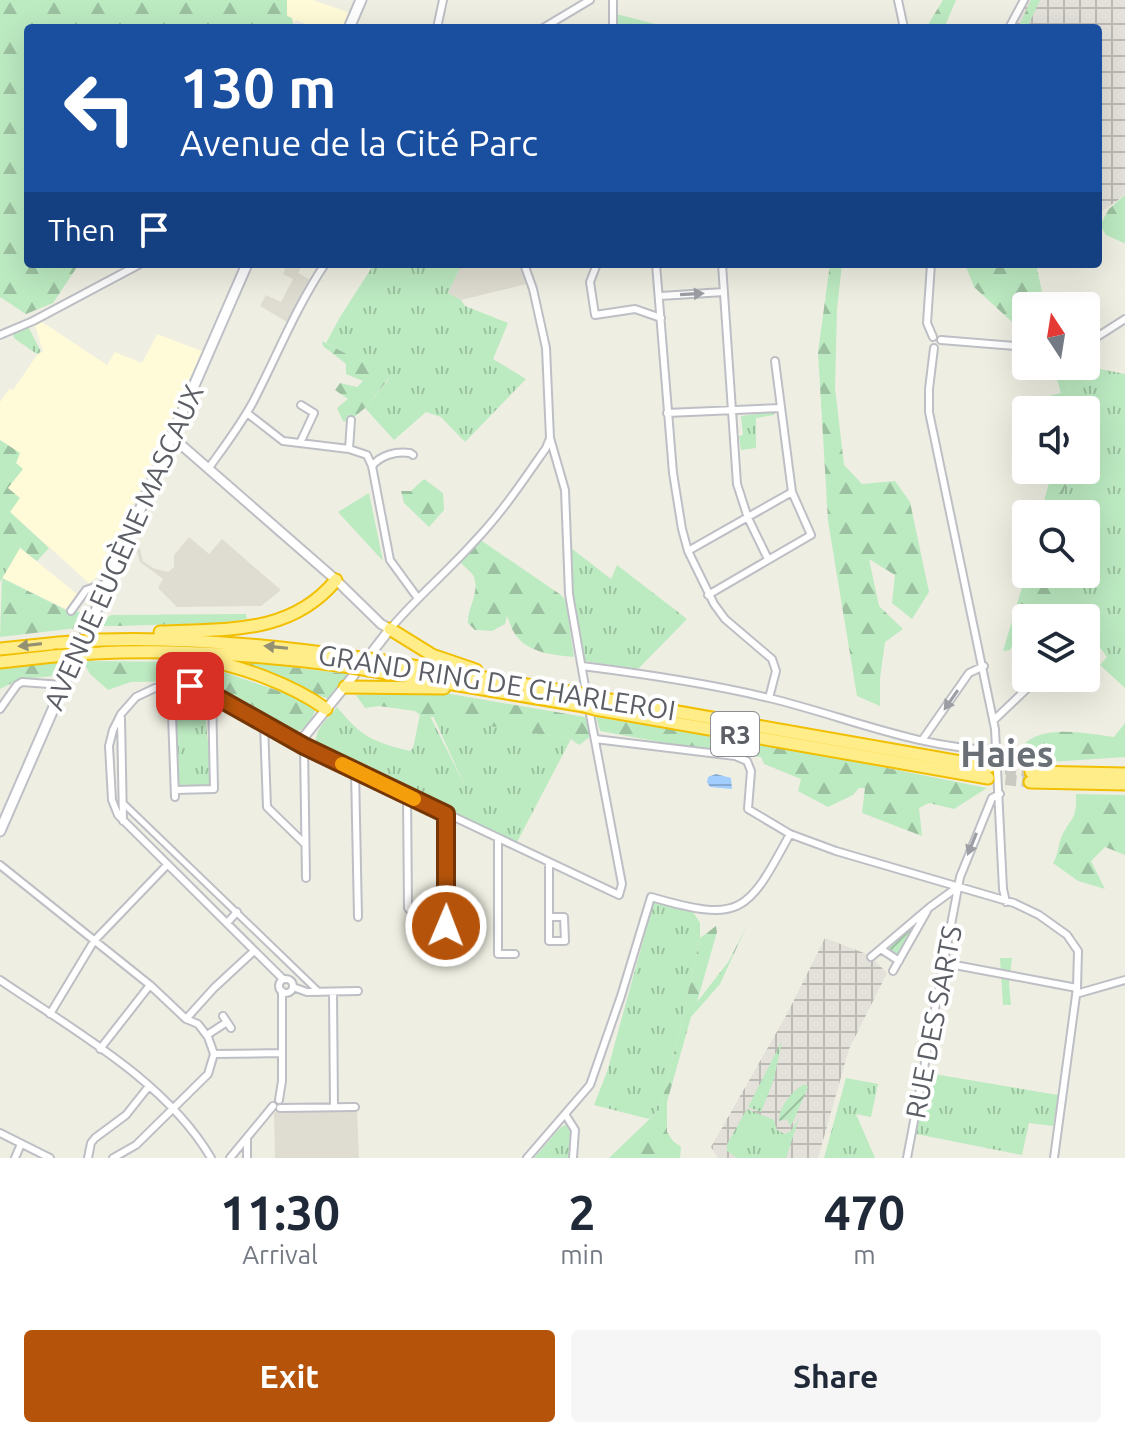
<!DOCTYPE html>
<html lang="en">
<head>
<meta charset="utf-8">
<style>
  :root { --surface:#fff; --page:#f6f6f7; --text:#1f2937; --muted:#747a83; --accent:#b45309 }
  body { margin:0; font-family:Ubuntu,sans-serif; background:var(--page); color:var(--text); height:100vh; display:flex; flex-direction:column; font-size:30px; white-space:nowrap }
  * { box-sizing:border-box; margin:0 }
  p { font-size:26px; color:var(--muted) }
  .icon { flex:none; width:44px; height:44px; fill:none; stroke:currentColor; stroke-width:2; stroke-linecap:round; stroke-linejoin:round }
  .map { position:relative; height:1158px; overflow:hidden }
  .side { display:flex; flex-direction:column; background:var(--surface); flex:1 }
  .side>* { flex:none }
  .hud { position:absolute; left:24px; top:24px; width:1078px; height:244px; border-radius:8px; box-shadow:0 8px 32px #0002; background:#1a4fa0; color:#fff; overflow:hidden }
  .needle { width:52px; rotate:348deg }
  .tools { position:absolute; left:1012px; top:292px; display:grid; gap:16px }
  .tools a { display:grid; place-items:center; width:88px; height:88px; border-radius:8px; background:var(--surface); box-shadow:0 8px 32px #0002; font-size:40px }
  .pin { position:absolute; display:grid; place-items:center; width:68px; height:68px; color:#fff; margin:-34px; border-radius:16px; box-shadow:0 4px 12px #0006 }
  .me { position:absolute; width:88px; margin:-44px; rotate:1deg; stroke-linejoin:round; filter:drop-shadow(0 0 6px #0008) }
  .turn { display:flex; align-items:center; gap:28px; height:168px; padding:0 24px; font-size:36px }
  .turn .icon { width:104px; height:104px; stroke-width:2.5 }
  .turn b { display:block; font-size:56px; line-height:68px }
  .then { display:flex; align-items:center; height:76px; padding:0 24px; background:#0003; gap:16px; font-size:30px }
  .eta { display:flex; justify-content:space-evenly; align-items:center; height:136px; text-align:center }
  .eta b { font-size:48px; font-weight:600; line-height:56px }
  .primary-button { display:flex; gap:16px; margin-top:auto; padding:16px 24px }
  .primary-button a { flex:1; height:92px; border-radius:8px; background:var(--accent); color:#fff; font-size:32px; font-weight:600; line-height:92px; text-align:center }
  .primary-button a+a { background:var(--page); color:var(--text) }
  .map>svg:first-child { display:block }
  .commercial { fill:#fffad7 }
  .industrial { fill:url(#industrial-grid) }
  .education { fill:#dfddd1 }
  .grass { fill:url(#grass-tufts) }
  .forest { fill:url(#forest-firs) }
  .park { fill:#bceac1 }
  .garden { fill:url(#garden-furrows) }
  .water { fill:url(#water-rules) }
  .lines { fill:none; stroke-linecap:round; stroke-linejoin:round }
  .motorway-tunnel { stroke:#cacac3; stroke-width:11; stroke-dasharray:11 5.5; stroke-linecap:butt }
  .pedestrian-casing { stroke:#bdbfc5; stroke-width:9 }
  .minor-casing { stroke:#bdbfc5; stroke-width:10 }
  .tertiary-casing { stroke:#bdbfc5; stroke-width:12 }
  .secondary-casing { stroke:#bdc0c7; stroke-width:13 }
  .motorway-casing { stroke:#f1bf00; stroke-width:15 }
  .pedestrian { stroke:#fff; stroke-width:5 }
  .minor { stroke:#fff; stroke-width:6 }
  .tertiary { stroke:#fff; stroke-width:8 }
  .secondary { stroke:#fff; stroke-width:9 }
  .motorway { stroke:#ffed89; stroke-width:11 }
  .motorway-bridge-casing { stroke:#f1bf00; stroke-width:15; stroke-linecap:butt }
  .motorway-bridge { stroke:#ffed89; stroke-width:11 }
  .oneway { fill:#9d9ea3 }
  .oneway2 { fill:#949072 }
  .route-casing { stroke:#753606; stroke-width:20 }
  .route { stroke:#b45309; stroke-width:14 }
  .slow { stroke:#f59e0b; stroke-width:14 }
  .labels { text-anchor:middle; dominant-baseline:central; stroke-width:8; stroke-linejoin:round; paint-order:stroke }
  .shield { fill:#fff; stroke:#8c8e93; stroke-width:2 }
  .shield-label { font-size:26px; font-weight:bold; fill:#5b5e65 }
  .street-label { font-size:28px; fill:#5b5e65; stroke:#fff }
  .district-label { font-size:36px; font-weight:bold; fill:#6b7077; stroke:#fff }
</style>
</head>
<body>
<div class="map">
<svg width="1125" height="1158" viewBox="0 0 1125 1158">
  <defs>
    <pattern id="industrial-grid" width="8" height="8" patternUnits="userSpaceOnUse" patternTransform="scale(2)"><rect width="8" height="8" fill="#e3e1da"/><path d="M0 4h8M4 0v8" fill="none" stroke="#bbbab4"/></pattern>
    <pattern id="grass-tufts" width="24" height="20" patternUnits="userSpaceOnUse" patternTransform="scale(2)"><rect width="24" height="20" fill="#bceac1"/><path d="M3 7l-1-3M5 7V3M7 7l1-3M15 17l-1-3M17 17v-4M19 17l1-3" fill="none" stroke="#9cc1a0"/></pattern>
    <pattern id="forest-firs" width="22" height="20" patternUnits="userSpaceOnUse" patternTransform="scale(2)"><rect width="22" height="20" fill="#bceac1"/><path d="M5 1l3.5 6h-7zM16 11l3.5 6h-7z" fill="#9cc1a0"/></pattern>
    <pattern id="garden-furrows" width="10" height="10" patternUnits="userSpaceOnUse" patternTransform="scale(2)"><rect width="10" height="10" fill="#bceac1"/><path d="M-1 1l2-2M0 10L10 0M9 11l2-2" fill="none" stroke="#9cc1a0"/></pattern>
    <pattern id="water-rules" width="6" height="5" patternUnits="userSpaceOnUse" patternTransform="scale(2)"><rect width="6" height="5" fill="#a2cdff"/><path d="M0 2.5h6" fill="none" stroke="#87aad2"/></pattern>
  </defs>
  <rect width="100%" height="100%" fill="#efeee2"/>
  <path class="commercial" d="M287,0h26l37,13 -7,15h-28l-19,-8 -2,2 -3,-1 -4,-5z
    M39,320l68,45 8,-13 27,11 15,-29 45,17 -99,222 -14,10 -79,-71 -3,-23 13,-36 -20,-13v-38l9,-13 4,1 24,-35 6,-4 -9,-28z
    M20,548l57,46 -11,15 -64,-31z"/>
  <path class="industrial" d="M1024,0h101v195l-27,19v-186h-90z
    M825,938l44,17 18,18 -38,76 -31,109h-100l-7,-11 76,-133z"/>
  <path class="education" d="M287,264h16l-5,9 11,6 -22,43 -27,-16 6,-11 15,7 12,-23 -10,-5z
    M462,264h57l7,20 -65,16 -13,-7z
    M189,537l20,17 13,-15 59,51 -20,16 -84,1 -19,-19 5,-9 -23,-17 -3,-11 -5,-3 1,-2 7,3 3,12 10,7 15,4 6,-5v-12z
    M357,1109l2,49h-84l-1,-45 5,-3z"/>
  <path class="grass" d="M616,14l55,14h-52z
    M374,264h88l-14,29 13,7 4,6 43,17 -15,36 33,20 -61,63 -24,-25 -15,-5 -32,28 -29,-32 25,-30 -64,-35 14,-26z
    M28,326l13,26 -4,2 -22,-15 -3,-6z
    M1056,366h30l39,8v314l-25,-23 7,-8 -17,-23 -4,-1v-15h-27l-12,-44h39v-60h-29l13,-44h16v-60h-4z
    M774,412v3l-18,3v30l-15,2 -2,-14 4,-1 -2,-19z
    M9,538l11,10 -20,34v-38l4,2z
    M571,548l40,31 6,-14 70,54 -49,50 -53,-8 -12,-59z
    M176,691l17,1 14,5 -3,5 8,83 -4,4 -30,1z
    M337,707c26,31 34,34 73,44l3,-3 7,-33 10,1 35,70 -32,-70 138,23 -54,103 -200,-94c-6,-16 11,-29 20,-41z
    M654,901l39,11 7,11v15l-22,100 -19,72 -10,9 -55,-14 13,-33z
    M782,1041l-8,38 -13,33 -13,-5z
    M928,1073l130,22 -5,31 -24,-3 -7,32 -106,-21z
    M846,1078l32,6 -7,33 -15,-3 19,44h-51z
    M747,1109l27,11 3,10 8,4 6,-3 8,-13 -13,40h-49l-10,-7v-7z
    M567,1124l4,3 -2,31h-35l26,-30z"/>
  <path class="forest" d="M0,0h287v16l5,2 2,10h-266v236h51l-26,39 -27,11 -26,-17z
    M943,0h13l-12,28h-18z
    M1031,0h9l-13,28h-9z
    M1125,195v48h-1l-18,-8 -6,-10 9,-16z
    M830,264h12l-5,45 -2,79 9,77 18,19 33,-3 15,21 19,90 -17,27 -20,-16 3,-28 -26,-16 10,47 24,23 -18,13 -5,36v28l-23,-10 -29,-175 -10,-169z
    M965,264h71l9,42h-19v29l-52,-48z
    M322,341l68,36 -25,31 -17,14 -5,-1 -6,-13 11,-9 -13,-9 5,-7 17,4 6,-6 -17,-7v-10l-23,-18z
    M1053,366h3l26,44h-40l-6,-11 25,-6z
    M0,440l20,13 -4,10 7,6 -15,19 12,10 -10,14 39,36 -12,13 -28,-22 -5,8 -4,-3z
    M1053,470h17l-13,44h-17z
    M424,479l19,14 1,17 -15,17 -25,-24 -3,-12h10z
    M479,541h3l79,54 5,6 8,56c-20,-2 -47,-4 -59,-23 -4,-6 -5,-12 -8,-18l-2,8 -13,7 -17,-1 -7,-7c-1,-15 12,-29 6,-46 -2,-5 -9,-9 -13,-14l1,-5z
    M1026,574h21l13,44h-34v14h-8l-8,18 -7,1z
    M2,578l66,33 15,1 -6,16 -77,9z
    M246,614l1,5 -29,4 -100,3h-14l-3,-4 10,-7z
    M225,659l123,15 -18,24h-4z
    M83,661l101,1 28,6 96,33 7,10 -6,14 -12,7 -84,-44 -22,-7 -60,1 -23,8 -18,-16z
    M60,662l-5,14 -35,3 -20,10v-20z
    M439,692l146,25 6,19 -12,9 -8,-6 -151,-24 -5,-4 -36,-5 -14,2 -9,-13z
    M596,717l211,35 180,36 -33,21 -25,-6 -10,5 3,28 -60,-23 3,-25h-6l-6,7 -25,12 -30,-16 3,-12 -37,-15 -3,-7 -69,-9 -92,-17z
    M1125,723v34l-76,5 -6,-7 -12,3 -12,-8c20,-28 67,-16 95,-13z
    M1076,794l49,1v60l-20,-8 -14,14 14,28 -27,-8 -25,-18c5,-8 5,-17 8,-25 10,-22 16,-16 15,-44z
    M748,923l-28,61 -29,33 -24,85v30l6,9 8,6 -1,11h-71l50,-48 19,-72 22,-100 16,-12 1,6 -20,70 32,-41z"/>
  <path class="park" d="M369,493l14,68 -45,-49z
    M1000,958h12l-3,26 2,21h-8z"/>
  <path class="garden" d="M920,921l-22,34 -10,-4 -1,-3 3,-5z
    M804,1084l4,3 -16,37 -2,2 -3,-7 -8,2c-1,-13 14,-31 25,-37z"/>
  <path class="water" d="M716,774l15,4 1,11 -22,-2 -3,-5 1,-5z"/>
  <g class="lines">
    <path class="motorway-tunnel" d="M989,767l42,5
      M989,778l41,4"/>
    <g class="pedestrian-casing">
      <path id="pedestrian" d="M123,803l196,189"/>
    </g>
    <g class="minor-casing">
      <path id="minor" d="M898,0l6,28
        M437,28l6,-28
        M543,28l47,-28
        M613,28v-28
        M1009,28l15,-28
        M524,264l9,25 13,59 4,90 15,52 4,104 18,104
        M597,264l-7,18 5,33 40,-6 26,9
        M656,264l17,209 9,56 6,22 26,53 11,15 47,40 4,12 -7,27
        M722,264l15,220 11,34 20,41
        M931,264l-4,59 6,14
        M660,296l64,-4
        M0,335l33,-14 107,-57
        M941,340l85,7
        M1086,344l39,-25
        M934,348l-5,41v23l66,317 8,160 3,13
        M247,413l36,28 66,8 18,6 5,11 18,94 27,37
        M667,413l114,-5
        M300,443l14,-30 -13,-8
        M349,449l2,-29
        M372,466c9,-11 24,-15 38,-13l3,2
        M208,469c16,-22 32,-43 45,-67 24,-46 43,-95 72,-138
        M688,551l104,-59
        M708,595l103,-60 -19,-43 -17,-131
        M71,611l15,-21 21,-7
        M390,629c26,-31 56,-56 83,-86 28,-29 50,-62 73,-95l4,-10
        M582,666c63,8 125,17 187,32 75,18 150,51 228,52
        M171,687l4,110
        M0,709l17,-24 5,-3 40,3
        M121,718l2,103
        M994,720l44,-42
        M264,724l3,83 38,37
        M595,739l140,17 12,5 4,10 -3,38 42,25 46,17 178,52 25,12 28,20 11,16 -1,37 -23,170
        M923,739l46,-66 15,-7
        M304,746l2,132
        M355,770l3,147
        M175,790l39,-1 -2,-95
        M407,796l1,112 37,35
        M498,838v116h17
        M549,862v79h16l-1,-24h-15
        M0,865l150,120 36,34 12,5 10,13 6,17 -6,20 -72,71 -23,13
        M227,923l10,-11
        M445,943l1,-129
        M881,949l18,12
        M871,957l59,-50 29,-21
        M944,963l133,25
        M893,971l34,-60
        M283,979l-165,-164 -6,-15 -3,-54 4,-16 8,-16 15,-17 19,-9h46l103,58 315,149 3,-11 -33,-175
        M279 986a7 7 0 1 1 14 0a7 7 0 1 1-14 0Z
        M0,980c73,50 166,101 211,178
        M293,987l14,5 51,-1
        M333,992l1,115
        M1076,994l49,-14
        M50,1014l44,-73 73,-76
        M223,1016l8,12
        M186,1019l28,-31 40,-37
        M207,1035l20,-13
        M100,1049l50,-64
        M214,1054l68,-1
        M279,1100l3,-19v-90
        M280,1108l75,-1
        M565,1114l10,16 -2,28
        M0,1133l50,25
        M247,1138v20
        M15,1158l6,-14
        M88,1158l3,-15 4,-5 31,-23 23,-29
        M230,1158l43,-52
        M527,1158l63,-73 31,-89 30,-99c90,26 96,17 139,-63
        M907,1158l53,-281 32,-79 8,-4"/>
    </g>
    <g class="tertiary-casing">
      <path id="tertiary" d="M171,436l165,144 45,44 9,5 -17,22
        M299,743l55,-68"/>
    </g>
    <g class="secondary-casing">
      <path id="secondary" d="M349,28l12,-28
        M0,831l247,-567"/>
    </g>
    <g class="motorway-casing">
      <path id="motorway" d="M390,629l42,26 44,15
        M160,632c66,-3 131,3 176,-52
        M100,640c85,-3 169,5 253,17
        M0,649l59,-6
        M93,653c84,-4 169,2 252,13
        M199,659c40,6 94,26 127,50
        M377,660l204,34
        M0,662l54,-6
        M369,670l215,36
        M345,687l99,1
        M593,697l396,70
        M595,709l393,69
        M1031,772l94,2
        M1030,782l95,2"/>
    </g>
    <use href="#pedestrian" class="pedestrian"/>
    <use href="#minor" class="minor"/>
    <use href="#tertiary" class="tertiary"/>
    <use href="#secondary" class="secondary"/>
    <use href="#motorway" class="motorway"/>
    <g class="motorway-bridge-casing">
      <path id="motorway-bridge" d="M59,643l41,-3
        M54,656l39,-3
        M353,657l24,3
        M345,666l24,4
        M581,694l12,3
        M584,706l11,3"/>
    </g>
    <use href="#motorway-bridge" class="motorway-bridge"/>
  </g>
  <defs><path id="oneway-solid" d="M-6-.8H1V-3.2L6.5 0L1 3.2V.8H-6Z" transform="scale(2)"/></defs>
  <g class="oneway">
    <use href="#oneway-solid" transform="translate(692 294) rotate(-3)"/>
    <use href="#oneway-solid" transform="translate(951 700) rotate(125)"/>
    <use href="#oneway-solid" transform="translate(972 844) rotate(112)"/>
  </g>
  <g class="oneway2">
    <use href="#oneway-solid" transform="translate(30 645) rotate(173)"/>
    <use href="#oneway-solid" transform="translate(276 647) rotate(-174)"/>
  </g>
  <g class="lines">
    <g class="route-casing">
      <path id="route" d="M190,686l11,2 103,58 142,68v112"/>
    </g>
    <use href="#route" class="route"/>
    <path class="slow" d="M342,764l72,35"/>
  </g>
  <g class="labels">
    <rect class="shield" x="711" y="712" width="48" height="44" rx="6"/>
    <g class="shield-label">
      <text x="735" y="734">R3</text>
    </g>
    <g class="street-label">
      <text transform="translate(123 547) rotate(-66)">AVENUE EUGÈNE MASCAUX</text>
      <text transform="translate(497 682) rotate(9)">GRAND RING DE CHARLEROI</text>
      <text transform="translate(933 1022) rotate(-79)">RUE DES SARTS</text>
    </g>
    <g class="district-label">
      <text x="1007" y="753">Haies</text>
    </g>
  </g>
</svg>
<div class="tools">
<a><svg class="needle" viewBox="-14 -14 28 28"><path d="M0-13l5 13h-10z" fill="#e53935"/><path d="M0 13l5-13h-10z" fill="#747a83"/></svg></a>
<a><svg class="icon" aria-label="sound" viewBox="0 0 24 24"><path d="M4 9h4l5-4v14l-5-4H4zM17 9q2 3 0 6"/></svg></a>
<a><svg class="icon" aria-label="search" viewBox="0 0 24 24"><circle cx="10" cy="10" r="6"/><path d="M15 15l6 6"/></svg></a>
<a><svg class="icon" aria-label="layers" viewBox="0 0 24 24"><path d="M12 4l9 5-9 5-9-5zM3 14l9 5 9-5"/></svg></a>
</div>
<div class="pin" style="left:190px;top:686px;background:#d93025"><svg class="icon" aria-label="arrive" viewBox="0 0 24 24"><path d="M6 21V4h12l-3 4 3 4H6"/></svg></div>
<svg class="me" style="left:446px;top:926px" viewBox="-20 -20 40 40"><circle r="17" fill="#b45309" stroke="#fff" stroke-width="3"/><path d="M0-11L8 9 0 5-8 9z" fill="#fff"/></svg>
<div class="hud">
<div class="turn"><svg class="icon" aria-label="left" viewBox="0 0 24 24"><path d="M17 20v-9H6M10 6l-5 5 5 5"/></svg><div><b>130 m</b>Avenue de la Cité Parc</div></div>
<div class="then">Then<svg class="icon" aria-label="arrive" viewBox="0 0 24 24"><path d="M6 21V4h12l-3 4 3 4H6"/></svg></div>
</div>
</div>
<section class="side">
<div class="eta">
<div><b>11:30</b><p>Arrival</p></div>
<div><b>2</b><p>min</p></div>
<div><b>470</b><p>m</p></div>
</div>
<div class="primary-button"><a>Exit</a><a>Share</a></div>
</section>
</body>
</html>
